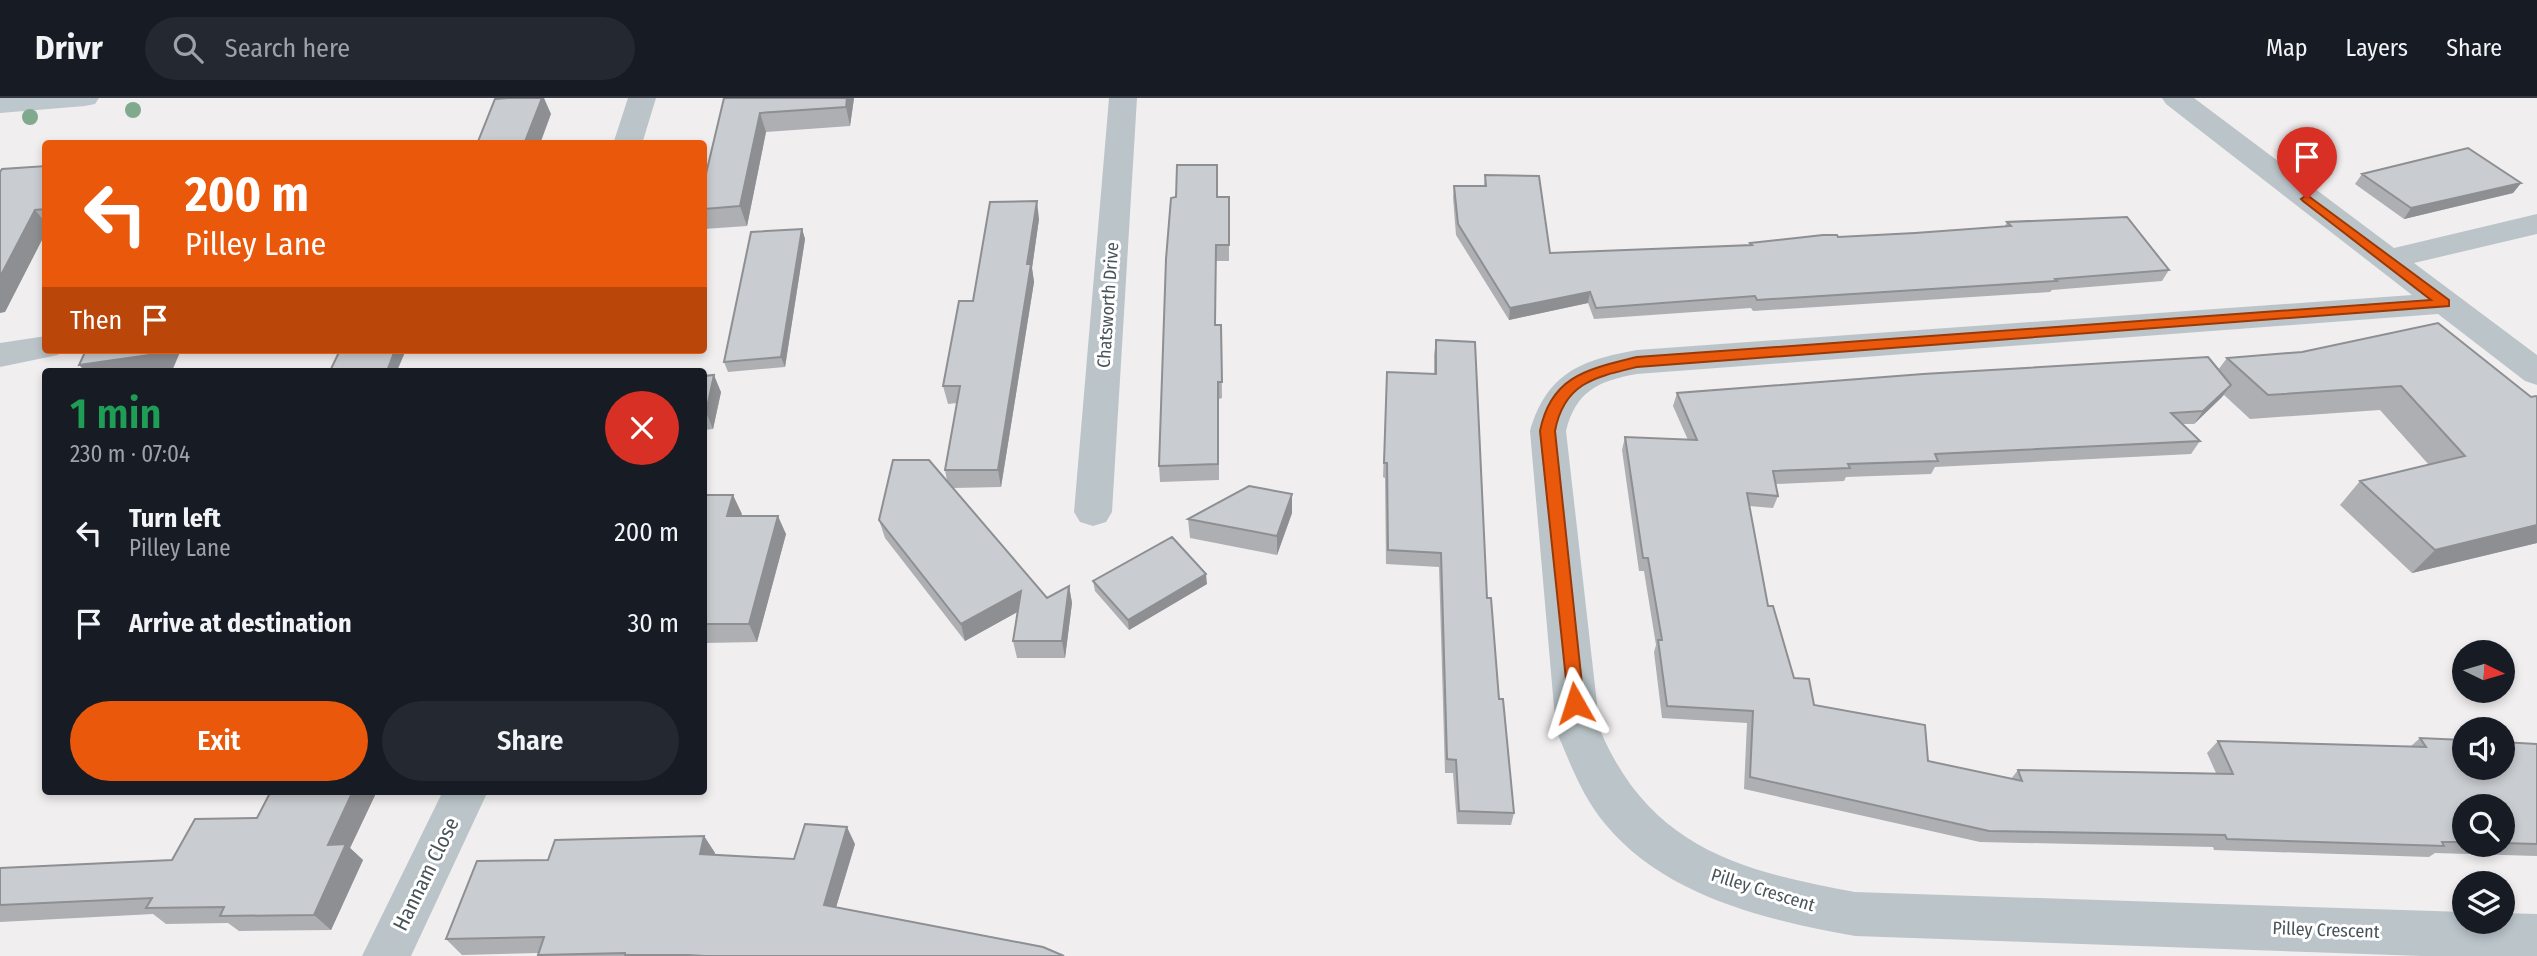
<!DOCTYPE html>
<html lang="en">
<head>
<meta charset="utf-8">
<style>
  :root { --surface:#171b24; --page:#242831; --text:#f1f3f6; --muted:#9ea1a6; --line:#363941; --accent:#ea580c }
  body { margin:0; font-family:"Fira Sans Condensed",sans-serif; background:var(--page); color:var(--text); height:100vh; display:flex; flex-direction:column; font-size:26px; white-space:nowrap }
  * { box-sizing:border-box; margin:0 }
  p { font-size:23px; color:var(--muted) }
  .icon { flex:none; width:38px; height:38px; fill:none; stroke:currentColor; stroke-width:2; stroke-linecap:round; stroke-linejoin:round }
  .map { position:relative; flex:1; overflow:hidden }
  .panel { position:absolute; left:42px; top:270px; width:665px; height:427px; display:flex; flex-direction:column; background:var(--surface); border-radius:7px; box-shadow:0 4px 10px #0003 }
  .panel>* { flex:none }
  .guide { position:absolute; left:42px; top:42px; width:665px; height:214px; border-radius:7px; box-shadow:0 4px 10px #0003; background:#ea580c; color:#fff; overflow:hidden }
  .needle { width:46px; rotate:95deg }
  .tools { position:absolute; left:2452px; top:542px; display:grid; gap:14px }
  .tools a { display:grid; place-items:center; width:63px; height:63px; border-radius:50%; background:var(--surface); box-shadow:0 4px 10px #0003; font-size:35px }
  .pin { position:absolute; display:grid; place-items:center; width:60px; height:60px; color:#fff; margin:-72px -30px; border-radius:50% 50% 50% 0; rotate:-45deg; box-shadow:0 0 7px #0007 }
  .pin .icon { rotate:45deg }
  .me { position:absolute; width:77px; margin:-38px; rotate:354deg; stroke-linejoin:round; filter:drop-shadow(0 0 5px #0008) }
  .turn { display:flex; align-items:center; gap:24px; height:147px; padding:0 28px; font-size:32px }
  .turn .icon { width:91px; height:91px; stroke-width:2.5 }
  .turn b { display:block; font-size:49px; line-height:60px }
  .then { display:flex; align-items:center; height:66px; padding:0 28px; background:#0003; gap:14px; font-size:26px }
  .round { display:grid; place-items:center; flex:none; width:74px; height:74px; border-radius:37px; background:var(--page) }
  .overview { display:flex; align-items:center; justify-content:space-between; height:119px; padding:0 28px }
  h1 { font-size:42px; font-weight:600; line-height:52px; color:#1e9e55 }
  .primary-button { display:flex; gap:14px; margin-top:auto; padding:14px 28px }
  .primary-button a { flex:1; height:80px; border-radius:42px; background:var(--accent); color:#fff; font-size:28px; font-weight:600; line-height:80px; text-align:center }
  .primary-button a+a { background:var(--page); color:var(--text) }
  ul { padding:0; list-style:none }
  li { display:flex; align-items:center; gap:21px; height:91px; padding:0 28px }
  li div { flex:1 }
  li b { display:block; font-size:26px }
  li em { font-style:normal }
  header { display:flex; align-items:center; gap:42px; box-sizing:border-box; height:98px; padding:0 35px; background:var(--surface); border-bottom:2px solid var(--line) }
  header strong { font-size:33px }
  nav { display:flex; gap:38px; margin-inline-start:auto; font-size:24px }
  .search { width:490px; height:63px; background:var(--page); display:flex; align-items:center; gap:18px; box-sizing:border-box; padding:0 24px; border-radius:38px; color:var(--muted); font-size:26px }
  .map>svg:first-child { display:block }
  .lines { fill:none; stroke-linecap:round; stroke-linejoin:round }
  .street { fill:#bbc5c9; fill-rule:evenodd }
  .secondary { fill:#bcc7ce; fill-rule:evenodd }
  .tree { fill:#7faa8d }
  .wall { fill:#adafb3; fill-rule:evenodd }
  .shaded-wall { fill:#8d8f92 }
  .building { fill:#c9ccd0; stroke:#8d8f92; stroke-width:2 }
  .route { fill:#ea580c; stroke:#983908; stroke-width:2 }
  .labels { text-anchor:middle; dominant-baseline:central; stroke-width:6; stroke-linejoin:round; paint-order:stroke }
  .street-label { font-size:18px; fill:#495459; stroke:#fff }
  .near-street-label { font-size:21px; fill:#495459; stroke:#fff }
</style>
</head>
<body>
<header>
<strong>Drivr</strong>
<div class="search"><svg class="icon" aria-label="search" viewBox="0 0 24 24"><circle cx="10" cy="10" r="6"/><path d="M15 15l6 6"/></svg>Search here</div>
<nav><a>Map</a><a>Layers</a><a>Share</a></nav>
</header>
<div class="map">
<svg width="2537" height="858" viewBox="0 0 2537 858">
  <rect width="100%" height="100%" fill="#f1eeef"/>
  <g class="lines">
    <path class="street" d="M628,0h28l-14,46h-29z
      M1109,0h28l-25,414 -6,10 -13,4 -13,-4 -6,-10z
      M2162,0h32l200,150 143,-34v20l-123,29 123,92v30l-12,-4 -87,-67 -801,60c-39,7 -61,17 -71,57l34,299c50,117 139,141 255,162l609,20v10h38v-9l35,1v42h-115l-567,-20c-88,-16 -189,-39 -249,-111 -24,-28 -36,-62 -50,-95l-26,-299c17,-58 51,-71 107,-81l775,-55 -246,-191z
      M46,238v14h15l-3,5 -58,12v-24z
      M443,693h45l-77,165h-49z"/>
    <path class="secondary" d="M0,0h99l-4,6 -10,2 -85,7z"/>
  </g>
  <g class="tree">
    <circle cx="133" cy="12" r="8"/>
    <circle cx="30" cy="19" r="8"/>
  </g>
  <path class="wall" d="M724,0h130l-4,28 -84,6 -19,94 -43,3v-47z
    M1217,67l1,32h11v64h-13v64h5l1,73 -3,1v81l-59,2 -1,-16 17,-269z
    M46,68v66l-41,80z
    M2362,76l159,9 -8,10 -109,26 -49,-35z
    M1485,77l65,78 200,-8v-2l165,-10 90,-7 2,-4 162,48 -7,11 -110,9 -2,2 -297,19 -2,-3 -157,11 -6,-16 -79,17 -53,-85 -3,-38 1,-11h30z
    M1039,121l-7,49 2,14 -33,205 -48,1 94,110 22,-12 3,17 -7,55h-48l-4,-17 4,-29 -52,29 -80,-103 -6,-18 68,-39 -2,-11 12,-67 -9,1 -5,-18 30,-85z
    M802,131l3,10 -20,128 -57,5 -4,-10z
    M1436,242l51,258 27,215 -3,12 -54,-1 -4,-51h-8l-6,-206 -53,-3 -1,-86 -2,-1 4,-105 47,2v-19z
    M2227,260l310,39v146l-125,30 -72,-68 20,-24 69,-16 -49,-55 -130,9 -26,-24 -30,29h-11l17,17 -9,13 -256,13 -4,7 -85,3 -2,4 -68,3 2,12 -5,12 -24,-2 19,100 26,72 20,27 114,56 83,18 7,-9 198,3 -9,-20 11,-12 192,6 10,-9 117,6v112l-102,-3 -6,4 -215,-7 -1,-3 -233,-5 -236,-53 3,-66 -85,-5 -8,-66 2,-7 -12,-74h-5l-17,-121 3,-13 63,3 -15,-34 4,-13 541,-23zM2464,709h38v38h-38z
    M704,278l17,16 -8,37 -9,1z
    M1292,396v19l-15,42 -87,-17 -2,-19z
    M704,397h29l8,21 45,18 -29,108 -53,1z
    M1093,483l114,3 -78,46 -34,-39z
    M271,693h106l-27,57 13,12 -32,70 -92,1 -11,-8 -62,1 -13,-10 -153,8v-54l172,-8 85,-42z
    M704,738l11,17 -1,2 80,4 61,-15 -19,63 228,49h-525l-1,-3 -76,2 -16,-16 102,-79z"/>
  <path class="shaded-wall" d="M542,0h2l7,16 -11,30h-16z
    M847,0h7l-4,28 -4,-19z
    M760,15l6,19 -19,94 -7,-20z
    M2521,85l-8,10 -109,26 7,-11z
    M1037,103l2,18 -7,49 2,14 -33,205 -3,-17z
    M35,112l11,13v9l-41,80 -5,1v-36z
    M802,131l3,10 -20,128 -4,-10z
    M1590,194l-2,11 -79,17 1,-12z
    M158,252h23l-9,21h-87l-6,-6z
    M395,252h11l-9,21h-10z
    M714,277l7,17 -8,37 -7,-17z
    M2231,287l-10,13 -27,26 9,-13z
    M1292,396v19l-15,42v-19z
    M733,397l9,19 -7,21 -8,-19z
    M778,418l8,18 -29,108 -8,-18z
    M2537,427v18l-125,30 23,-23z
    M1206,476l1,10 -78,46 -1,-10z
    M1069,488l3,17 -7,55 -3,-17z
    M1021,493l4,17 -60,33 -4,-17z
    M353,693h24l-27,57 13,12 -32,70 -17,-15 14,-70z
    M847,729l8,17 -23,77 -8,-16z
    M704,738l11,17 -5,17 -10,-16z"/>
  <path class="building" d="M508,0h34l-18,46h-47l18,-45z
    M724,0h123l-1,9 -86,6 -20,93 -36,3v-27z
    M2468,50l53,35 -110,25 -49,-34z
    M1177,67h40v32h12v48h-13l-1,80h6l1,57h-4v82l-59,2 7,-207 5,-61 5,-1z
    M46,68v43l-11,1 -35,67v-105l2,-3z
    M1485,77l54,1 11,77 202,-8 -2,-2 73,-8h14l1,2 77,-4 96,-7 -4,-4 120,-5 42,53 -114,9 2,2 -300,19 -2,-4 -159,12 -6,-16 -80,16 -52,-84 -4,-38h32z
    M1037,103l-10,63h4l-33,206h-53l15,-84h-17l16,-85h14l17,-99z
    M802,131l-21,128 -57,5 27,-130z
    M2438,225l93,74 5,-1 1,1v128l-102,25 -75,-69 105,-25 -64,-70 -133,9 -41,-37 75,-6z
    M1436,242l39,2 12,256h4l8,101h4l11,114 -55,-2 -3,-51 -9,-1 -6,-206 -53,-3 -1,-87h-3l3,-91 49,2z
    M86,252h72l-2,4 -77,11z
    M340,252h55l-8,21h-57z
    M2208,259l23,28 -28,26 -32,2 29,28 -265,13 3,7 -90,3 2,4 -77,3 5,25 -31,-3 21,113h5l21,72 15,1 5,26 111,20 3,36 94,20 -4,-11 215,4 -15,-33 208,6 -6,-9 44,2v28h38v-26l35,2v100l-35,-1v-36h-38v35h-22l2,4 -217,-7 -2,-4 -236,-4 -239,-54 3,-66 -86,-5 -9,-66h4l-14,-82h-5l-18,-121 72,3 -20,-47 246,-19z
    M714,277l-8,37h-2v-36z
    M893,362h36l118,138 22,-12 -7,55h-49l8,-50 -60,33 -82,-104z
    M1249,388l43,8 -15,42 -89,-17z
    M704,397h29l-6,21h51l-29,108h-45z
    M1172,439l34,37 -78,46 -35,-39z
    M271,693h82l-25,54 18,-1 -32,71 -94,1 4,-9 -78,1 6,-10 -152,7v-37l172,-8 23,-41 62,-1z
    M805,726l42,3 -23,78 219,42 21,9h-359l-17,-1h-63v-2l-87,2 6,-18 -98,2 31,-78 71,-1 7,-20 149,-4 -4,18 94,5z"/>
  <path class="route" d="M2307,97l142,105v6l-812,61c-42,10 -73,16 -82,64l29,272 -3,5 -6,3 -6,-3 -29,-277c11,-56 49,-62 97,-74l794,-57 -128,-99 -2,-2z"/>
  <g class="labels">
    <g class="street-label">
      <text transform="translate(1108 207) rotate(-86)">Chatsworth Drive</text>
      <text transform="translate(1763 792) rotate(17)">Pilley Crescent</text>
      <text transform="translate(2326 832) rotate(2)">Pilley Crescent</text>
    </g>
    <g class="near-street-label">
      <text transform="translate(426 776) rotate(-64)">Hannam Close</text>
    </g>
  </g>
</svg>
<div class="tools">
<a><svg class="needle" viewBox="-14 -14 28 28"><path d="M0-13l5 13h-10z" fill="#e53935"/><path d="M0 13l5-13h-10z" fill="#9ea1a6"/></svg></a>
<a><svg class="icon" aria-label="sound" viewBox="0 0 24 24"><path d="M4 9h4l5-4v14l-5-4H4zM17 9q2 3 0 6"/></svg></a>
<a><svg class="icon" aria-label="search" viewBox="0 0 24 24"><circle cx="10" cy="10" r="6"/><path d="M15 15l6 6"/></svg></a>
<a><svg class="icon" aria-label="layers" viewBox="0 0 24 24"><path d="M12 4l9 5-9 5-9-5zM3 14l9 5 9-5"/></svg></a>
</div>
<div class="pin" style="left:2307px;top:101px;background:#d93025"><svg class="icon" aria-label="arrive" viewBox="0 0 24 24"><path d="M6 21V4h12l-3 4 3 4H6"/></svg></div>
<svg class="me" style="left:1575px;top:605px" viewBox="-20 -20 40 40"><path d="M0-17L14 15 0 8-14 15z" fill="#ea580c" stroke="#fff" stroke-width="4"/></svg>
<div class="guide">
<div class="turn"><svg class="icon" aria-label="left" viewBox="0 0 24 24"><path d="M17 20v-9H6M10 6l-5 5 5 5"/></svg><div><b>200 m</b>Pilley Lane</div></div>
<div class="then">Then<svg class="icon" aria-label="arrive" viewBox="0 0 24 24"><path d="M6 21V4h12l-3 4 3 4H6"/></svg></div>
</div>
<section class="panel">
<div class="overview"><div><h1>1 min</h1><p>230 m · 07:04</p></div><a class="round" style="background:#d93025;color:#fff"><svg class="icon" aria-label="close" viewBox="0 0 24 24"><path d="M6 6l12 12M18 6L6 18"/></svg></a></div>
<ul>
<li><svg class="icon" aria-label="left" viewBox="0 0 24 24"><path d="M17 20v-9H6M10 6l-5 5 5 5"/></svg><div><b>Turn left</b><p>Pilley Lane</p></div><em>200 m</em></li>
<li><svg class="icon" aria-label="arrive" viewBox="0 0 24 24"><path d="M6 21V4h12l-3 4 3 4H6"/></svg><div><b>Arrive at destination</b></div><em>30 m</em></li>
</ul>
<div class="primary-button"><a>Exit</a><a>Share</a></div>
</section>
</div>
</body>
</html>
